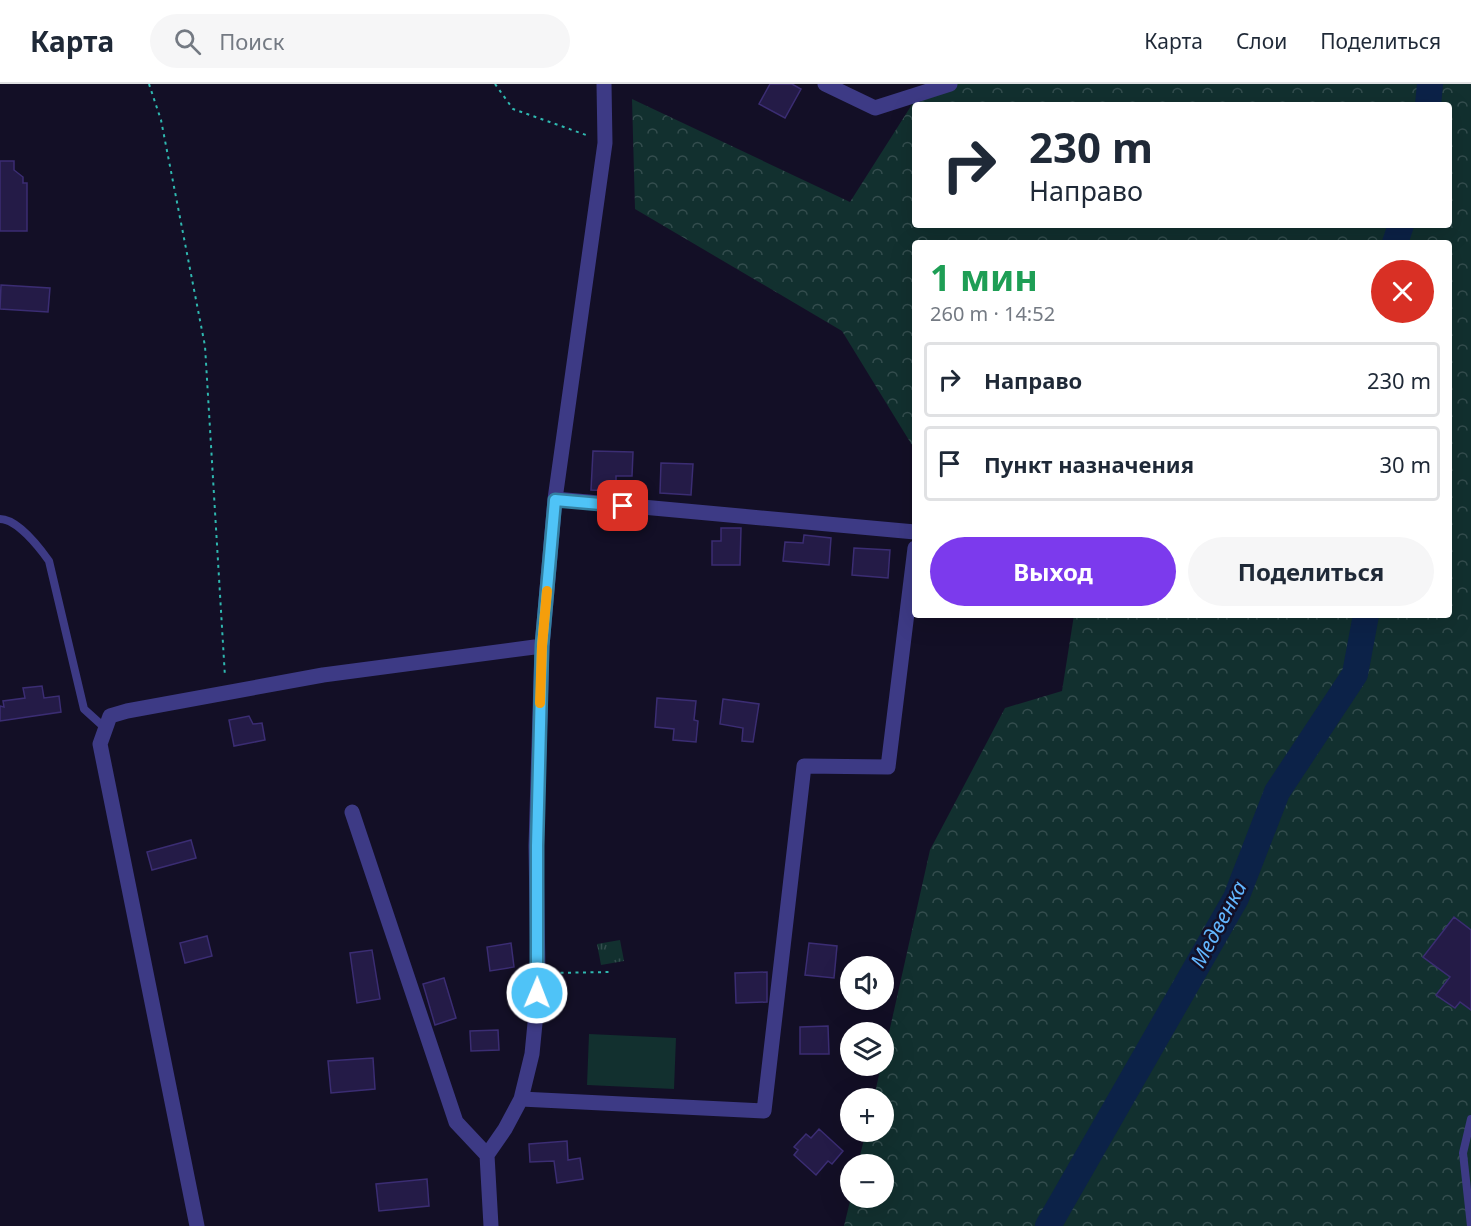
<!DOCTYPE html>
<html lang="ru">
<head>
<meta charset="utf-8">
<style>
  :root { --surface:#fff; --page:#f6f6f7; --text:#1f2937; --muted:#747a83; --line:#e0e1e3; --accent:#7c3aed }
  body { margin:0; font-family:"Noto Sans",sans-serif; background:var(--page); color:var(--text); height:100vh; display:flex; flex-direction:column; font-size:22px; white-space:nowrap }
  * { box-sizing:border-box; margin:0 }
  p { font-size:20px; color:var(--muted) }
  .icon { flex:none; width:33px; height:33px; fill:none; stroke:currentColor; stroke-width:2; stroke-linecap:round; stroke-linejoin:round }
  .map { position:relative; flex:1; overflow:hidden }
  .details { position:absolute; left:912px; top:156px; width:540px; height:378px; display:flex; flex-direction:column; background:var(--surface); border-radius:6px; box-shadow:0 6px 24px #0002 }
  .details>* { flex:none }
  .hud { position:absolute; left:912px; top:18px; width:540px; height:126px; border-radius:6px; box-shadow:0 6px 24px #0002; background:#fff; color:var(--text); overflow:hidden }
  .controls { position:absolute; left:840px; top:872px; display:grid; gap:12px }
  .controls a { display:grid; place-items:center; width:54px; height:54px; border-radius:50%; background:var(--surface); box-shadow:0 6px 24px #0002; font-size:30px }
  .pin { position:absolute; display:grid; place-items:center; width:51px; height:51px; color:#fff; margin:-26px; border-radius:12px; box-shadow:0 3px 9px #0006 }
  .me { position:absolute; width:66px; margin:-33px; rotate:1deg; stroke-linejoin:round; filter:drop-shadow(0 0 4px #0008) }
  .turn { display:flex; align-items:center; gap:21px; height:126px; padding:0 18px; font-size:27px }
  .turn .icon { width:78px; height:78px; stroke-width:2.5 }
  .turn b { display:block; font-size:42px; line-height:51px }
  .round { display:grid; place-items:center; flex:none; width:63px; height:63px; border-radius:32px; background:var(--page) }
  .summary { display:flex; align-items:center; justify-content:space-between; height:102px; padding:0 18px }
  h1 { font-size:36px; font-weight:700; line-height:45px; color:#1e9e55 }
  .action { display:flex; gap:12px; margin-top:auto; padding:12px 18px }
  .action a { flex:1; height:69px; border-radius:36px; background:var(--accent); color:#fff; font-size:24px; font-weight:700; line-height:69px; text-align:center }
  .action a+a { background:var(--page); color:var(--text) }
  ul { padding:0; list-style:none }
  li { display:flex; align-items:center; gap:18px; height:75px; margin:0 12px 9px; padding:0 6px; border:3px solid var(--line); border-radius:6px }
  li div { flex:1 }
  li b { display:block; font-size:22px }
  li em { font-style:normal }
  header { display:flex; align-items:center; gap:36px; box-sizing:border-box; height:84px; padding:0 30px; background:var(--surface); border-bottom:2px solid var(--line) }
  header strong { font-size:28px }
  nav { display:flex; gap:33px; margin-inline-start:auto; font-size:21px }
  .search { width:420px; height:54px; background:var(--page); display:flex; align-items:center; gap:15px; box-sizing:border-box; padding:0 21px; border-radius:33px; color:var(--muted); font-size:22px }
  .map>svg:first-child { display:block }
  .forest { fill:url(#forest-crowns); fill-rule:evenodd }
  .park { fill:url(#park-tufts) }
  .garden { fill:#12302f }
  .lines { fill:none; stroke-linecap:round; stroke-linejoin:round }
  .river { stroke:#0c2248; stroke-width:26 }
  .building { fill:#241b47; stroke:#3b2d73; stroke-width:1.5 }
  .path { stroke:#2fb8b0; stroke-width:2; stroke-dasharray:3 4.5; stroke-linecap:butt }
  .service { stroke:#3d3a85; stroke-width:8 }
  .minor { stroke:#3d3a85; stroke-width:15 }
  .route-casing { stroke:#337fa1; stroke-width:15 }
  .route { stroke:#4fc3f7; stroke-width:10 }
  .slow { stroke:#f59e0b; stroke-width:10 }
  .labels { text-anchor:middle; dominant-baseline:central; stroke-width:5; stroke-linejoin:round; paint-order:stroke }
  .water-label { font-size:21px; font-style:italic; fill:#62b6ff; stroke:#130f26 }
</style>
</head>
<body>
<header>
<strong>Карта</strong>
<div class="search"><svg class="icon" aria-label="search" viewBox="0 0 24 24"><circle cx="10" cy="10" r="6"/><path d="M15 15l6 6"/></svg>Поиск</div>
<nav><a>Карта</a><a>Слои</a><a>Поделиться</a></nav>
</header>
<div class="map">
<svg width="1471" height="1142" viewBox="0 0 1471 1142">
  <defs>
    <pattern id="forest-crowns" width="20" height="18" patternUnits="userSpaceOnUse" patternTransform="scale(1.5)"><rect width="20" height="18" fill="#12302f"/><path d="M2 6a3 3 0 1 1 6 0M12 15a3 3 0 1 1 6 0" fill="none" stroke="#344d4e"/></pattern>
    <pattern id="park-tufts" width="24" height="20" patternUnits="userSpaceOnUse" patternTransform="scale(1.5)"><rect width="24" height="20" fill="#12302f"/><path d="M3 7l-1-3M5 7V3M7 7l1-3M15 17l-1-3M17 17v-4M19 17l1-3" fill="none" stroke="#344d4e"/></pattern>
  </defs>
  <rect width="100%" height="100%" fill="#130f26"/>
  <path class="forest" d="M925,0h546v1142h-627l7,-29h33v-33h-26l8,-33h18v-33h-10l7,-33h3v-10l46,-205 75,-142 57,-17 12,-76h375v-372h-534v207l-73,-119 -207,-122 -3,-110 218,103zM915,21h534v120h-534z"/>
  <path class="park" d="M620,856l4,21 -23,4 -4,-21z"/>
  <path class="garden" d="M589,950l87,4 -2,51 -87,-4z"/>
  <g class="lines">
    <path class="river" d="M1428,21l2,-21
      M1395,159l6,-18
      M1048,1142l188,-328 41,-106 78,-118 11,-59"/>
  </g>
  <path class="building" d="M770,0h22l9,5 -16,29 -26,-14z
    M0,77h14v9l9,7v6h4v48h-27z
    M1,201l49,3 -2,24 -48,-3z
    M593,367l40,1 -1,24h-16v15l-25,-1z
    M661,379l32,1 -2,31 -31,-2z
    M721,444h20l-1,37h-28v-24h9z
    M804,451l27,3 -2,27 -46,-4 2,-19 18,1z
    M854,464l36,2 -2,28 -36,-3z
    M42,602l2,12 15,-2 2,16 -61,9v-15l4,1 -1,-6 22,-3 -2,-10z
    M657,614l39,3 -2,19 4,1 -2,21 -23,-2 1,-11 -19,-2z
    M723,615l36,5 -6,38 -11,-1 1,-13 -23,-4z
    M249,632l4,8 9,-1 3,17 -31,6 -5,-26z
    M191,756l5,18 -44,12 -5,-18z
    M1454,833l17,13v80l-11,-8 -5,6 -19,-13 14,-18 -27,-20z
    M207,852l5,20 -27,7 -5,-20z
    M511,859l3,24 -24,4 -3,-24z
    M809,859l28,3 -3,32 -29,-3z
    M372,866l8,49 -23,4 -7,-50z
    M767,888v30l-31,1 -1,-30z
    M444,894l12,40 -21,7 -12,-41z
    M828,942l1,28h-29v-27z
    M498,946l1,20 -28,1 -1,-20z
    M373,974l2,31 -44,4 -3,-32z
    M819,1045l24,22 -11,13 -4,-3 -12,14 -22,-20 4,-5 -4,-3 12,-13 5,4z
    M567,1057l1,19 12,-2 3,21 -26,4 -3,-22 -24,1 -1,-18z
    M427,1095l2,27 -50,5 -3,-27z"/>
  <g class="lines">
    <path class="path" d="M149,0l12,36 44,226 20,331
      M495,0l18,25 76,27
      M553,889l57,-1"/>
    <path class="service" d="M0,435c17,0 39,28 49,42l35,148 21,19
      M1471,1142l-8,-73 8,-34"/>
    <path class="minor" d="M825,0l50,24 75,-24
      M555,415l360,33
      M352,728l104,310 31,33
      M521,1015l243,12 40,-345 84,1 27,-219
      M197,1142l-97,-482 10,-28 17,-5 196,-36 219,-29
      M491,1142l-4,-71 18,-26 16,-30 11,-45 4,-41 2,-40 -2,-127 6,-200 13,-147 50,-356 -1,-59"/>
  </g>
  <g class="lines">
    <g class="route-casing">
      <path id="route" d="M537,909v-147l5,-200 13,-146 68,6"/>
    </g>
    <use href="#route" class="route"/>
    <path class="slow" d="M540,619l2,-57 5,-55"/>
  </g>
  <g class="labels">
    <g class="water-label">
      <text transform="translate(1218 840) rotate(-62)">Медвенка</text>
    </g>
  </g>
</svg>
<div class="controls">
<a><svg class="icon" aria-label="sound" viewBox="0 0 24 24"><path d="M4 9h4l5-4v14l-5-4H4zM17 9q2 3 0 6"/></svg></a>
<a><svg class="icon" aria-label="layers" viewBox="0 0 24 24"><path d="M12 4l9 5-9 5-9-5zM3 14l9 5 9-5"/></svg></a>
<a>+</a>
<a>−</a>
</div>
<div class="pin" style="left:623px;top:422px;background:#d93025"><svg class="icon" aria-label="arrive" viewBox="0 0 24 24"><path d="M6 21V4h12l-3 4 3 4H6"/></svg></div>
<svg class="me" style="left:537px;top:909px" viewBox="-20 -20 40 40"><circle r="17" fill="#4fc3f7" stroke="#fff" stroke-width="3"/><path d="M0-11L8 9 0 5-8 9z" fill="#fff"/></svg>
<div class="hud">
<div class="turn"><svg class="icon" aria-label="right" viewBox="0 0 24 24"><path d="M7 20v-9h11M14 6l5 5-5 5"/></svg><div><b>230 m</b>Направо</div></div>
</div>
<section class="details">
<div class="summary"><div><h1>1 мин</h1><p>260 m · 14:52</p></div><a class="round" style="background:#d93025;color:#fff"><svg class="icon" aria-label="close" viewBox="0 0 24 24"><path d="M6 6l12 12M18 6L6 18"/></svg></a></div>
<ul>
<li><svg class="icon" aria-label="right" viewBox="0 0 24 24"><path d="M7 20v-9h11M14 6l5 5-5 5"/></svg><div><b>Направо</b></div><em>230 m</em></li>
<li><svg class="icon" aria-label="arrive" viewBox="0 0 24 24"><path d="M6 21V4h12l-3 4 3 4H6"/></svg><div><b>Пункт назначения</b></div><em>30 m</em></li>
</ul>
<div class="action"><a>Выход</a><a>Поделиться</a></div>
</section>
</div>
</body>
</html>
